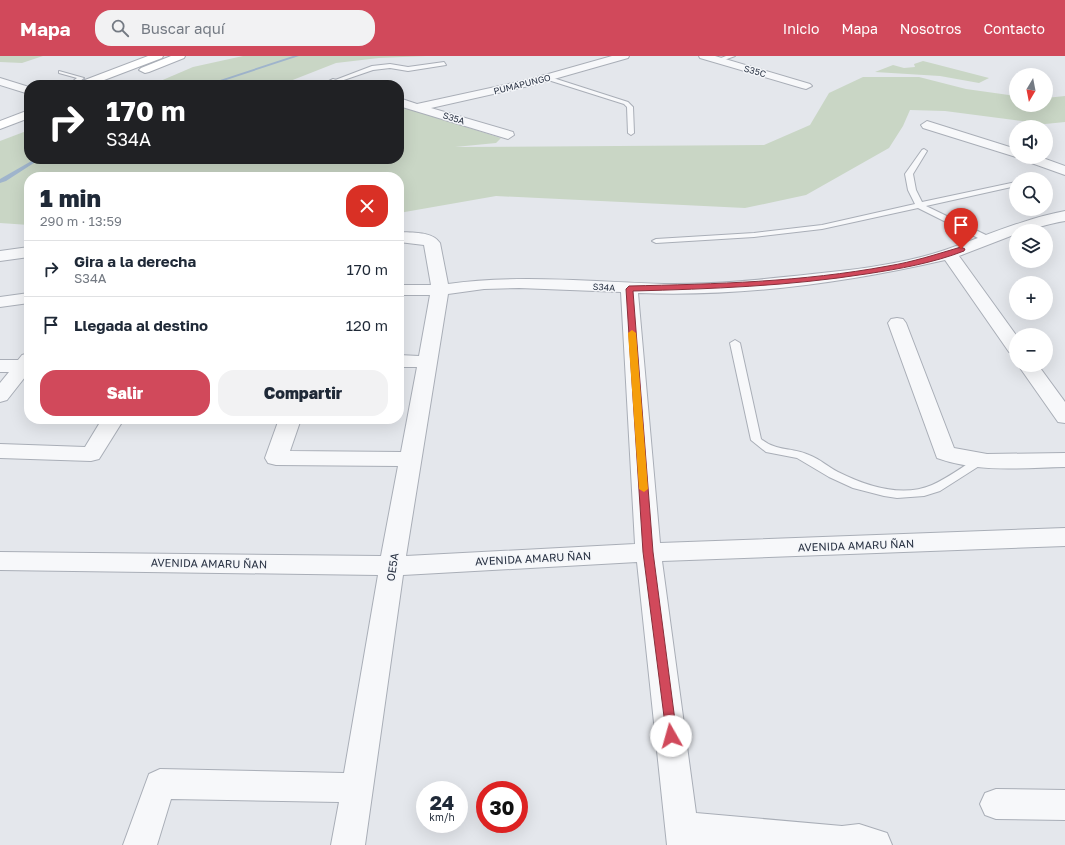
<!DOCTYPE html>
<html lang="es">
<head>
<meta charset="utf-8">
<style>
  :root { --surface:#fff; --page:#f2f2f3; --text:#1f2937; --muted:#747a83; --line:#e0e1e3; --accent:#d1495b }
  body { margin:0; font-family:"Golos Text",sans-serif; background:var(--page); color:var(--text); height:100vh; display:flex; flex-direction:column; font-size:15px; white-space:nowrap }
  * { box-sizing:border-box; margin:0 }
  p { font-size:13px; color:var(--muted) }
  .icon { flex:none; width:22px; height:22px; fill:none; stroke:currentColor; stroke-width:2; stroke-linecap:round; stroke-linejoin:round }
  .map { position:relative; flex:1; overflow:hidden }
  .panel { position:absolute; left:24px; top:116px; width:380px; height:252px; display:flex; flex-direction:column; background:var(--surface); border-radius:16px; box-shadow:0 4px 16px #0002 }
  .panel>* { flex:none }
  .guide { position:absolute; left:24px; top:24px; width:380px; height:84px; border-radius:16px; box-shadow:0 4px 16px #0002; background:#202124; color:#fff; overflow:hidden }
  .needle { width:26px; rotate:190deg }
  .tools { position:absolute; left:1009px; top:12px; display:grid; gap:8px }
  .tools a { display:grid; place-items:center; width:44px; height:44px; border-radius:50%; background:var(--surface); box-shadow:0 4px 16px #0002; font-size:20px }
  .speed { position:absolute; left:416px; top:725px; display:flex; gap:8px; font-size:20px; font-weight:700; text-align:center }
  .speed>* { display:grid; place-content:center; width:52px; height:52px; border-radius:50%; background:var(--surface); box-shadow:0 4px 16px #0002; line-height:1 }
  .speed small { font-size:10px; font-weight:400 }
  .speed .limit { border:6px solid #d22; background:#fff; color:#111 }
  .pin { position:absolute; display:grid; place-items:center; width:34px; height:34px; color:#fff; margin:-41px -17px; border-radius:50% 50% 50% 0; rotate:-45deg; box-shadow:0 0 4px #0007 }
  .pin .icon { rotate:45deg }
  .me { position:absolute; width:44px; margin:-22px; rotate:353deg; stroke-linejoin:round; filter:drop-shadow(0 0 3px #0008) }
  .turn { display:flex; align-items:center; gap:14px; height:84px; padding:0 16px; font-size:18px }
  .turn .icon { width:52px; height:52px; stroke-width:2.5 }
  .turn b { display:block; font-size:28px; line-height:34px }
  .round { display:grid; place-items:center; flex:none; width:42px; height:42px; border-radius:16px; background:var(--page) }
  .summary { display:flex; align-items:center; justify-content:space-between; height:68px; padding:0 16px }
  h1 { font-size:24px; font-weight:800; line-height:30px }
  .button { display:flex; gap:8px; margin-top:auto; padding:8px 16px }
  .button a { flex:1; height:46px; border-radius:16px; background:var(--accent); color:#fff; font-size:16px; font-weight:800; line-height:46px; text-align:center }
  .button a+a { background:var(--page); color:var(--text) }
  ul { padding:0; list-style:none }
  li { display:flex; align-items:center; gap:12px; height:56px; padding:0 16px; border-top:1px solid var(--line) }
  li div { flex:1 }
  li b { display:block; font-size:15px }
  li em { font-style:normal }
  header { display:flex; align-items:center; gap:24px; box-sizing:border-box; height:56px; padding:0 20px; background:var(--accent); color:#fff }
  header strong { font-size:19px }
  nav { display:flex; gap:22px; margin-inline-start:auto; font-size:14px }
  .search { width:280px; height:36px; background:var(--page); display:flex; align-items:center; gap:10px; box-sizing:border-box; padding:0 14px; border-radius:16px; color:var(--muted); font-size:15px }
  .map>svg:first-child { display:block }
  .green { fill:#c9d6c5 }
  .lines { fill:none; stroke-linecap:round; stroke-linejoin:round }
  .stream { fill:#9fb4cc; fill-rule:evenodd }
  .lane-casing { stroke:#a9aeb7; stroke-width:2 }
  .street-casing { stroke:#a9aeb7; stroke-width:2 }
  .secondary-casing { stroke:#a9aeb7; stroke-width:2 }
  .lane { fill:#f7f8fa; fill-rule:evenodd }
  .street { fill:#f7f8fa; fill-rule:evenodd }
  .secondary { fill:#fff; fill-rule:evenodd }
  .route { fill:#d1495b; stroke:#882f3b }
  .slow { fill:#f59e0b }
  .labels { text-anchor:middle; dominant-baseline:central; stroke-width:3; stroke-linejoin:round; paint-order:stroke }
  .far-street-label { font-size:9px; fill:#2b3445; stroke:#f4f6f9 }
  .street-label { font-size:11px; fill:#2b3445; stroke:#f4f6f9 }
</style>
</head>
<body>
<header>
<strong>Mapa</strong>
<div class="search"><svg class="icon" aria-label="search" viewBox="0 0 24 24"><circle cx="10" cy="10" r="6"/><path d="M15 15l6 6"/></svg>Buscar aquí</div>
<nav><a>Inicio</a><a>Mapa</a><a>Nosotros</a><a>Contacto</a></nav>
</header>
<div class="map">
<svg width="1065" height="789" viewBox="0 0 1065 789">
  <rect width="100%" height="100%" fill="#e4e7ec"/>
  <path class="green" d="M0,0h43l-21,7 -22,-1z
    M243,0h183l-47,2 -43,5 -56,22h-129l42,-18z
    M923,5l8,2 58,15 -10,5 -39,-7 -65,-4 18,-7 11,3 11,-1 -1,-3z
    M863,21h56l47,12 50,7v9h30v-7l19,-2v26l-20,2 -100,-13 -35,-1 -7,16 -14,22 -83,47 -61,13 -249,-12 -97,17v-36h-370v48l-29,-2v-82l29,-11v29h370v-53l102,32 -5,5 -41,4 309,-2 46,-20 19,-32z"/>
  <g class="lines">
    <path class="stream" d="M293,0h6l-88,29h-6z
      M35,103h5l-34,22 -6,2v-4z"/>
    <g class="lane-casing">
      <path id="lane" d="M726,0h9l-16,6 -3,-2z
        M444,6l2,3 -38,6 -18,-3 -17,2 -38,13 -5,-1 42,-16 18,-2 18,3z
        M59,15l25,7 -9,7h-7l9,-7 -18,-5z
        M547,20l81,26 5,5 1,26 -3,2 -3,-2 -1,-26 -3,-3 -79,-25z
        M924,93l3,2 -14,23 3,16 6,12 94,-20v4l-90,20 64,31v4h-6l-66,-33 -96,21 -68,8 -98,6 -4,-2 4,-2 98,-6 68,-8 93,-21 -7,-14 -3,-16 17,-24z
        M735,284l5,3 21,96c16,13 31,8 48,16 11,4 19,12 29,17 28,14 64,26 94,13 16,-7 30,-18 45,-27l4,-1 6,4 -47,30 -16,5 -27,2 -13,-2 -31,-8 -24,-11 -32,-19 -31,-6 -15,-12 -21,-97z"/>
    </g>
    <g class="street-casing">
      <path id="street" d="M612,0h17l-1,2 -95,27 -102,23 82,24 1,3 -6,4 -109,-33v-8l18,6 110,-24z
        M699,0h16l95,28 2,2 -6,3 -4,-1 -102,-30z
        M0,22l29,9v7l-29,-9z
        M333,23l13,4 2,2 -19,-1 -2,-2z
        M927,65l89,28v8l-93,-29 -2,-3z
        M1021,101h19l25,9v9l-42,-15z
        M1065,155v10c-16,2 -34,10 -49,10v3l-57,22 57,79v19l-7,-2 -64,-92c-100,23 -204,37 -307,33l22,250 405,-15v18l-403,15 34,252 146,13 17,-2 28,9 5,12h-225l-30,-283 -234,13 -38,270h-34l8,-43 -168,-3 -14,46h-34l26,-71 11,-5 184,4 34,-198 -378,-5v-18l381,4 17,-90 -122,-1 -8,-2 -3,-5 14,-39h22l-11,32 111,1 16,-85h-18v-12l20,1 11,-61h-31v-10h32l-7,-40 -25,-3v-10c13,1 33,-1 41,11l8,41c72,-10 144,-2 216,0 56,1 112,-6 167,-12 34,-3 82,-11 114,-22 41,-14 78,-31 120,-39zM519,232l102,4 14,252 -229,12 42,-262 36,-5z
        M29,191v10l-29,4v-10z
        M29,237v10l-29,4v-10z
        M897,262l6,1 3,4 48,125 33,6 78,-1v14c-43,1 -86,6 -128,-9l-49,-135 3,-4z
        M29,297v19l-22,28 -7,2v-19l9,-11h-9v-12h18l4,-5z
        M1018,309h20l27,37v21l-7,-1z
        M102,363h22l-25,40 -8,2 -91,-3v-14l85,3z
        M996,733l69,1v30l-69,-1 -11,-4 -5,-11 5,-11z"/>
    </g>
    <g class="secondary-casing">
      <path id="secondary" d="M148,0h15l-1,2 -71,27h-16l2,-2z
        M171,0h14l-1,2 -35,14 -4,1 -6,-3 2,-2z
        M29,54v8l-29,11v-8z"/>
    </g>
    <use href="#lane" class="lane"/>
    <use href="#street" class="street"/>
    <use href="#secondary" class="secondary"/>
  </g>
  <path class="route" d="M961,191l4,2 -1,2c-31,12 -65,18 -98,23 -77,12 -155,15 -233,17l20,261 24,184 -2,4 -4,1 -4,-1 -24,-188 -17,-263 3,-3c87,-2 173,-4 259,-20 25,-4 49,-12 73,-19z"/>
  <path class="slow" d="M632,274l4,3 12,156 -4,3 -5,-3 -11,-156z"/>
  <g class="labels">
    <g class="far-street-label">
      <text transform="translate(755 15) rotate(16)">S35C</text>
      <text transform="translate(522 28) rotate(-14)">PUMAPUNGO</text>
      <text transform="translate(454 62) rotate(17)">S35A</text>
      <text transform="translate(604 231) rotate(4)">S34A</text>
    </g>
    <g class="street-label">
      <text transform="translate(856 489) rotate(-2)">AVENIDA AMARU ÑAN</text>
      <text transform="translate(533 502) rotate(-3)">AVENIDA AMARU ÑAN</text>
      <text transform="translate(209 507) rotate(1)">AVENIDA AMARU ÑAN</text>
      <text transform="translate(392 511) rotate(-81)">OE5A</text>
    </g>
  </g>
</svg>
<div class="tools">
<a><svg class="needle" viewBox="-14 -14 28 28"><path d="M0-13l5 13h-10z" fill="#e53935"/><path d="M0 13l5-13h-10z" fill="#747a83"/></svg></a>
<a><svg class="icon" aria-label="sound" viewBox="0 0 24 24"><path d="M4 9h4l5-4v14l-5-4H4zM17 9q2 3 0 6"/></svg></a>
<a><svg class="icon" aria-label="search" viewBox="0 0 24 24"><circle cx="10" cy="10" r="6"/><path d="M15 15l6 6"/></svg></a>
<a><svg class="icon" aria-label="layers" viewBox="0 0 24 24"><path d="M12 4l9 5-9 5-9-5zM3 14l9 5 9-5"/></svg></a>
<a>+</a>
<a>−</a>
</div>
<div class="speed"><div>24<small>km/h</small></div><div class="limit">30</div></div>
<div class="pin" style="left:961px;top:193px;background:#d93025"><svg class="icon" aria-label="arrive" viewBox="0 0 24 24"><path d="M6 21V4h12l-3 4 3 4H6"/></svg></div>
<svg class="me" style="left:671px;top:680px" viewBox="-20 -20 40 40"><circle r="19" fill="#fff"/><path d="M0-13L10 11 0 6-10 11z" fill="#d1495b"/></svg>
<div class="guide">
<div class="turn"><svg class="icon" aria-label="right" viewBox="0 0 24 24"><path d="M7 20v-9h11M14 6l5 5-5 5"/></svg><div><b>170 m</b>S34A</div></div>
</div>
<section class="panel">
<div class="summary"><div><h1>1 min</h1><p>290 m · 13:59</p></div><a class="round" style="background:#d93025;color:#fff"><svg class="icon" aria-label="close" viewBox="0 0 24 24"><path d="M6 6l12 12M18 6L6 18"/></svg></a></div>
<ul>
<li><svg class="icon" aria-label="right" viewBox="0 0 24 24"><path d="M7 20v-9h11M14 6l5 5-5 5"/></svg><div><b>Gira a la derecha</b><p>S34A</p></div><em>170 m</em></li>
<li><svg class="icon" aria-label="arrive" viewBox="0 0 24 24"><path d="M6 21V4h12l-3 4 3 4H6"/></svg><div><b>Llegada al destino</b></div><em>120 m</em></li>
</ul>
<div class="button"><a>Salir</a><a>Compartir</a></div>
</section>
</div>
</body>
</html>
